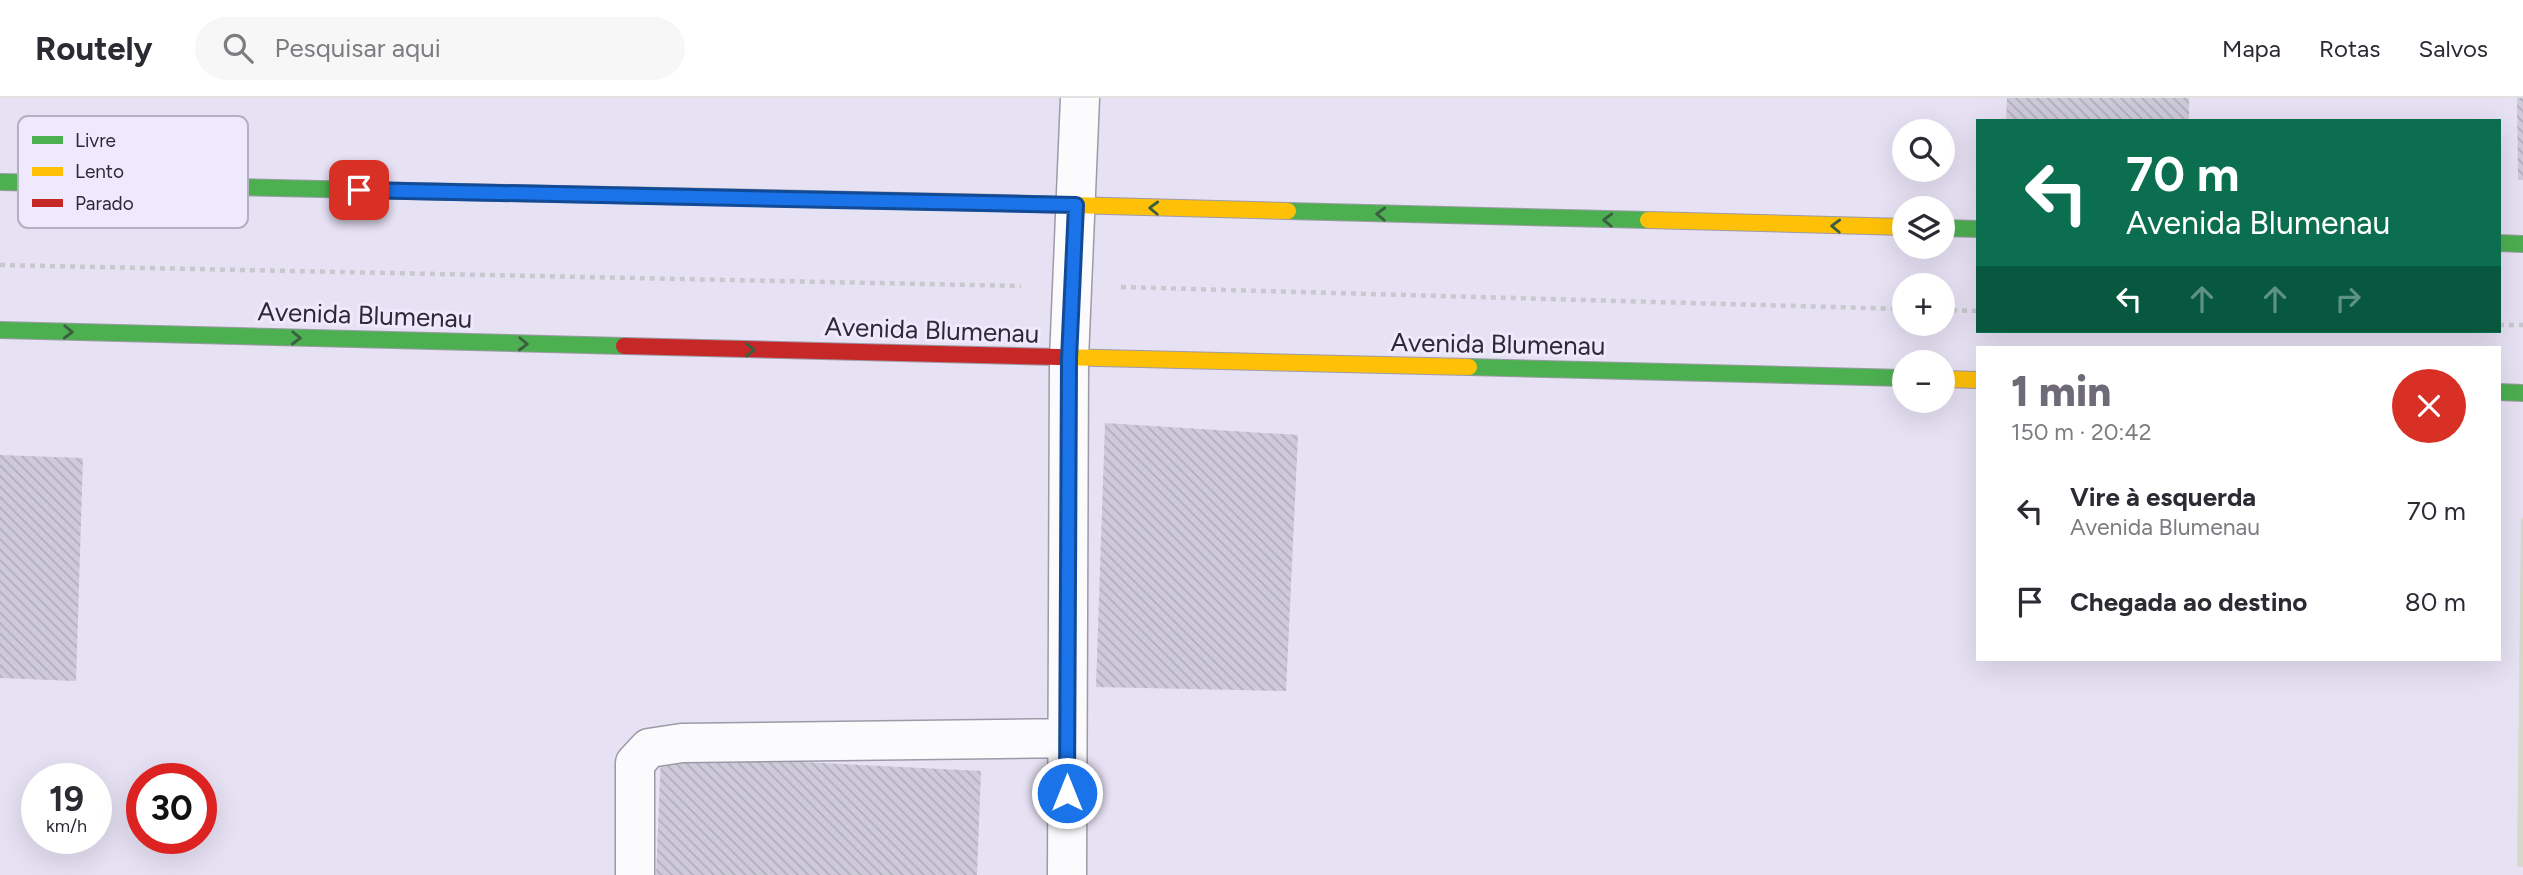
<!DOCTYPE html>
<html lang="pt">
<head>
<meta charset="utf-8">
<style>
  :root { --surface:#fff; --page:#f7f7f7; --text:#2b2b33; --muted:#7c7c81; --line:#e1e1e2; --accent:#6e6a78 }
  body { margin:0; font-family:Figtree,sans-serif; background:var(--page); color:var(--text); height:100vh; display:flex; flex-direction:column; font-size:26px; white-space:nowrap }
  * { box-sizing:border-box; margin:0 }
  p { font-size:23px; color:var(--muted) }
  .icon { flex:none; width:38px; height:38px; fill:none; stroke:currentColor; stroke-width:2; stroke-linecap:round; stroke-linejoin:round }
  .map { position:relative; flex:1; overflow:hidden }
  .details { position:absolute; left:1976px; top:248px; width:525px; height:315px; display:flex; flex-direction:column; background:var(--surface); border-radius:0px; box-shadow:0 7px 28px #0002 }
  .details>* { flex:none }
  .banner { position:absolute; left:1976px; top:21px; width:525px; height:214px; border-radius:0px; box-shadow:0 7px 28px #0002; background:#0b6e4f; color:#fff; overflow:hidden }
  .tools { position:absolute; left:1892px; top:21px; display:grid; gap:14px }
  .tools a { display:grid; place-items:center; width:63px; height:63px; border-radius:50%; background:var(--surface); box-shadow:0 7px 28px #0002; font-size:35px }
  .speed { position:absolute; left:21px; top:665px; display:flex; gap:14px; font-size:35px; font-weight:700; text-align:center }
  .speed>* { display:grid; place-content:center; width:91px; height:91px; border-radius:50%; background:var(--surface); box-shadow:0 7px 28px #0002; line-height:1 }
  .speed small { font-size:18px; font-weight:400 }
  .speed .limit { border:10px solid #d22; background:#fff; color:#111 }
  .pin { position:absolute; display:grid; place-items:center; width:60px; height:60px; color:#fff; margin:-30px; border-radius:14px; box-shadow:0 4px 10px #0006 }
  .me { position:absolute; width:77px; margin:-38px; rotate:0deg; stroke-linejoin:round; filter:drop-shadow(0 0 5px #0008) }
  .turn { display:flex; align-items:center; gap:24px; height:147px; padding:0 35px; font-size:32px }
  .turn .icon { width:91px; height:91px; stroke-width:2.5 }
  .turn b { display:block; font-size:49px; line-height:60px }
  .lanes { display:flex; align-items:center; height:66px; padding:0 35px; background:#0003; justify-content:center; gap:35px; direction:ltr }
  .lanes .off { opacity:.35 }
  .round { display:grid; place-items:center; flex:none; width:74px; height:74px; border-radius:37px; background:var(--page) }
  .summary { display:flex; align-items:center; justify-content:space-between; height:119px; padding:0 35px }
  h1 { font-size:42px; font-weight:800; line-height:52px; color:var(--accent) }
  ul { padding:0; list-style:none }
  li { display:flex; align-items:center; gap:21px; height:91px; padding:0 35px }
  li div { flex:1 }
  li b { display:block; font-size:26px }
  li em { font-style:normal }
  header { display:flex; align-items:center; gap:42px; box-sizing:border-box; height:98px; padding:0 35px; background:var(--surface); border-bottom:2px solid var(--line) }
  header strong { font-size:33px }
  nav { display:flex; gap:38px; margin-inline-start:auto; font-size:24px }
  .search { width:490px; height:63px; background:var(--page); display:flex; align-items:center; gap:18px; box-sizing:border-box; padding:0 24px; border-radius:38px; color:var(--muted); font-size:26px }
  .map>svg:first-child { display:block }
  .green { fill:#d6d8ca }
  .building { fill:url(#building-back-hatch) }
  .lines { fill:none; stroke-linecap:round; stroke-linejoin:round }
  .street-casing { stroke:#9d9aa7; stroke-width:41 }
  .fast-casing { stroke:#9d9aa7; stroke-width:18 }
  .slow-casing { stroke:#9d9aa7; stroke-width:18 }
  .jam-casing { stroke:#9d9aa7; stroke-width:18 }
  .path { stroke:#c9c8cf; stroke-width:4.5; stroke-dasharray:5 5; stroke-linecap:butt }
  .street { stroke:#fbfafd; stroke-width:38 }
  .fast { stroke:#4caf50; stroke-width:16 }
  .slow { stroke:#ffc107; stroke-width:16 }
  .jam { stroke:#c62828; stroke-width:16 }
  .oneway { stroke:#395f40 }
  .route-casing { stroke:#114b97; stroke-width:18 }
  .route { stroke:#1a73e8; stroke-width:12 }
  .labels { text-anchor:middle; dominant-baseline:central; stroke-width:6; stroke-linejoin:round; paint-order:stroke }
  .street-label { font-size:26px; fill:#2d2a36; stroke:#eee9fd }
  .key { fill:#eee9fd; stroke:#b4b0c1; stroke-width:2 }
  .key-label { font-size:19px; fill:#2d2a36 }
</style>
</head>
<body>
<header>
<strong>Routely</strong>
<div class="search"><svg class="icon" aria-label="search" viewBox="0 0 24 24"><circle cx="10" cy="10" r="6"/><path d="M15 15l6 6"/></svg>Pesquisar aqui</div>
<nav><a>Mapa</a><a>Rotas</a><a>Salvos</a></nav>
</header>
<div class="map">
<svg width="2523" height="777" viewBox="0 0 2523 777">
  <defs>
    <pattern id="building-back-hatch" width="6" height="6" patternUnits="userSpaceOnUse" patternTransform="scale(1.75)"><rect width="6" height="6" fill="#cecada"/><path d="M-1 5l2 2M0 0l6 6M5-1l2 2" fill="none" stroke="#b1aebc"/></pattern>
  </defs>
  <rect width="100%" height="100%" fill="#e6e1f3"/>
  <path class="green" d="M2521,420h2v349h-6z"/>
  <path class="building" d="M2007,0h182v23l-183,-1z
    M2517,0h6v82h-5z
    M1105,325l193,12 -12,256 -190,-4z
    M0,357l83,3 -7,223 -76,-3z
    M661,657l320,16 -4,104h-321z"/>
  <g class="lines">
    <g class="street-casing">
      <path id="street" d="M635,777v-112l14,-15 33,-5 385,-5
        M1067,777l2,-516 11,-261"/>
    </g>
    <g class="fast-casing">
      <path id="fast" d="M0,84l411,9
        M1288,113l360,9
        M1942,130l36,1
        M2499,145l24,1
        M0,232l624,16
        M1469,269l435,11
        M2499,294l24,1"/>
    </g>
    <g class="slow-casing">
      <path id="slow" d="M411,93l303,6
        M1000,105l288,8
        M1648,122l256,7
        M1059,259l410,10
        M1942,281l36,1"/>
    </g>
    <g class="jam-casing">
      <path id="jam" d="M714,99l286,6
        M624,248l435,11"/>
    </g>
    <path class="path" d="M0,167l1021,21
      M1121,189l783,22
      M1942,212l36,1
      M2499,227h24"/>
    <use href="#street" class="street"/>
    <use href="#fast" class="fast"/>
    <use href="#slow" class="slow"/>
    <use href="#jam" class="jam"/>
  </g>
  <defs><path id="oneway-chevron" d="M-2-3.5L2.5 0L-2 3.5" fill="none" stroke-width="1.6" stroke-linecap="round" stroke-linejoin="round" transform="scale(1.75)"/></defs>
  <g class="oneway">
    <use href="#oneway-chevron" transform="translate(1154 110) rotate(-178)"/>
    <use href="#oneway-chevron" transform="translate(1381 116) rotate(-178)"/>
    <use href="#oneway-chevron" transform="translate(1608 122) rotate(-178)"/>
    <use href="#oneway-chevron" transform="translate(1836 128) rotate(-178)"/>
    <use href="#oneway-chevron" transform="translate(68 234) rotate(2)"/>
    <use href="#oneway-chevron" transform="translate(296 240) rotate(2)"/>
    <use href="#oneway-chevron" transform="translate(523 246) rotate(2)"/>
    <use href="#oneway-chevron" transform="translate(750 252) rotate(2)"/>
  </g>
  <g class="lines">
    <g class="route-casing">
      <path id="route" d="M359,92l717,15 -7,154 -2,434"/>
    </g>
    <use href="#route" class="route"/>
  </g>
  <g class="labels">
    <g class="street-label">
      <text transform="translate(365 217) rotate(2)">Avenida Blumenau</text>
      <text transform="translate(932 232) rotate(2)">Avenida Blumenau</text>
      <text transform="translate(1498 246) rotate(1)">Avenida Blumenau</text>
    </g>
  </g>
  <rect x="18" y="18" width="230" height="112" rx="10" class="key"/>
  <rect x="32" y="38" width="31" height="8" fill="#4caf50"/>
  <rect x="32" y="69" width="31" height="9" fill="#ffc107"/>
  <rect x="32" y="101" width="31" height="8" fill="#c62828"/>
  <g class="key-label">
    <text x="75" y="49">Livre</text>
    <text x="75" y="80">Lento</text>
    <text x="75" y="112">Parado</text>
  </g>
</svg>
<div class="tools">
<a><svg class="icon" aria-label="search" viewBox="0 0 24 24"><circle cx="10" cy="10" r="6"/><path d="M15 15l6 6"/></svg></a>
<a><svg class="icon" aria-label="layers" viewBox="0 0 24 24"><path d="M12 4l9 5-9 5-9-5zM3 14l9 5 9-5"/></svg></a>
<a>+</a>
<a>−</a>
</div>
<div class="speed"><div>19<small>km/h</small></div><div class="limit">30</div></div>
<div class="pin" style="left:359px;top:92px;background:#d93025"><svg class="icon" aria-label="arrive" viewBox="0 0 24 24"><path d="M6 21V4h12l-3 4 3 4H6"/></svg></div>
<svg class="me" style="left:1067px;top:695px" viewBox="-20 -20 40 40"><circle r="17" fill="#1a73e8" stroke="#fff" stroke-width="3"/><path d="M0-11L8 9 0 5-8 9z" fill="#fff"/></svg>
<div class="banner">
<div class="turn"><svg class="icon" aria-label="left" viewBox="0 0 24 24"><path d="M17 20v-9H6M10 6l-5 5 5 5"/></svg><div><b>70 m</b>Avenida Blumenau</div></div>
<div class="lanes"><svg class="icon" aria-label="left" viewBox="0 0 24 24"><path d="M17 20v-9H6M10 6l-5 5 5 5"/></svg><svg class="icon off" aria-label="ahead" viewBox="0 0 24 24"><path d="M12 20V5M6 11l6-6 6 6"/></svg><svg class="icon off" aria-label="ahead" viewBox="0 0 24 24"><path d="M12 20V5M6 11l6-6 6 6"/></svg><svg class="icon off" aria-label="right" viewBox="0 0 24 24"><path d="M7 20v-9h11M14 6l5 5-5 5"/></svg></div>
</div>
<section class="details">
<div class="summary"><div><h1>1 min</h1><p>150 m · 20:42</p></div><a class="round" style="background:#d93025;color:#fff"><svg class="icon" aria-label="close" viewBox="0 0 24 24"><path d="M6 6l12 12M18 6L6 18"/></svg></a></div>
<ul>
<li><svg class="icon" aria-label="left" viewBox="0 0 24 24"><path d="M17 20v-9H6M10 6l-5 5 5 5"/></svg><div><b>Vire à esquerda</b><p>Avenida Blumenau</p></div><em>70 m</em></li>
<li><svg class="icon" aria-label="arrive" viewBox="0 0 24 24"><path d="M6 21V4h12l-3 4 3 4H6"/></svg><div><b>Chegada ao destino</b></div><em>80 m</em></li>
</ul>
</section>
</div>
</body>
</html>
